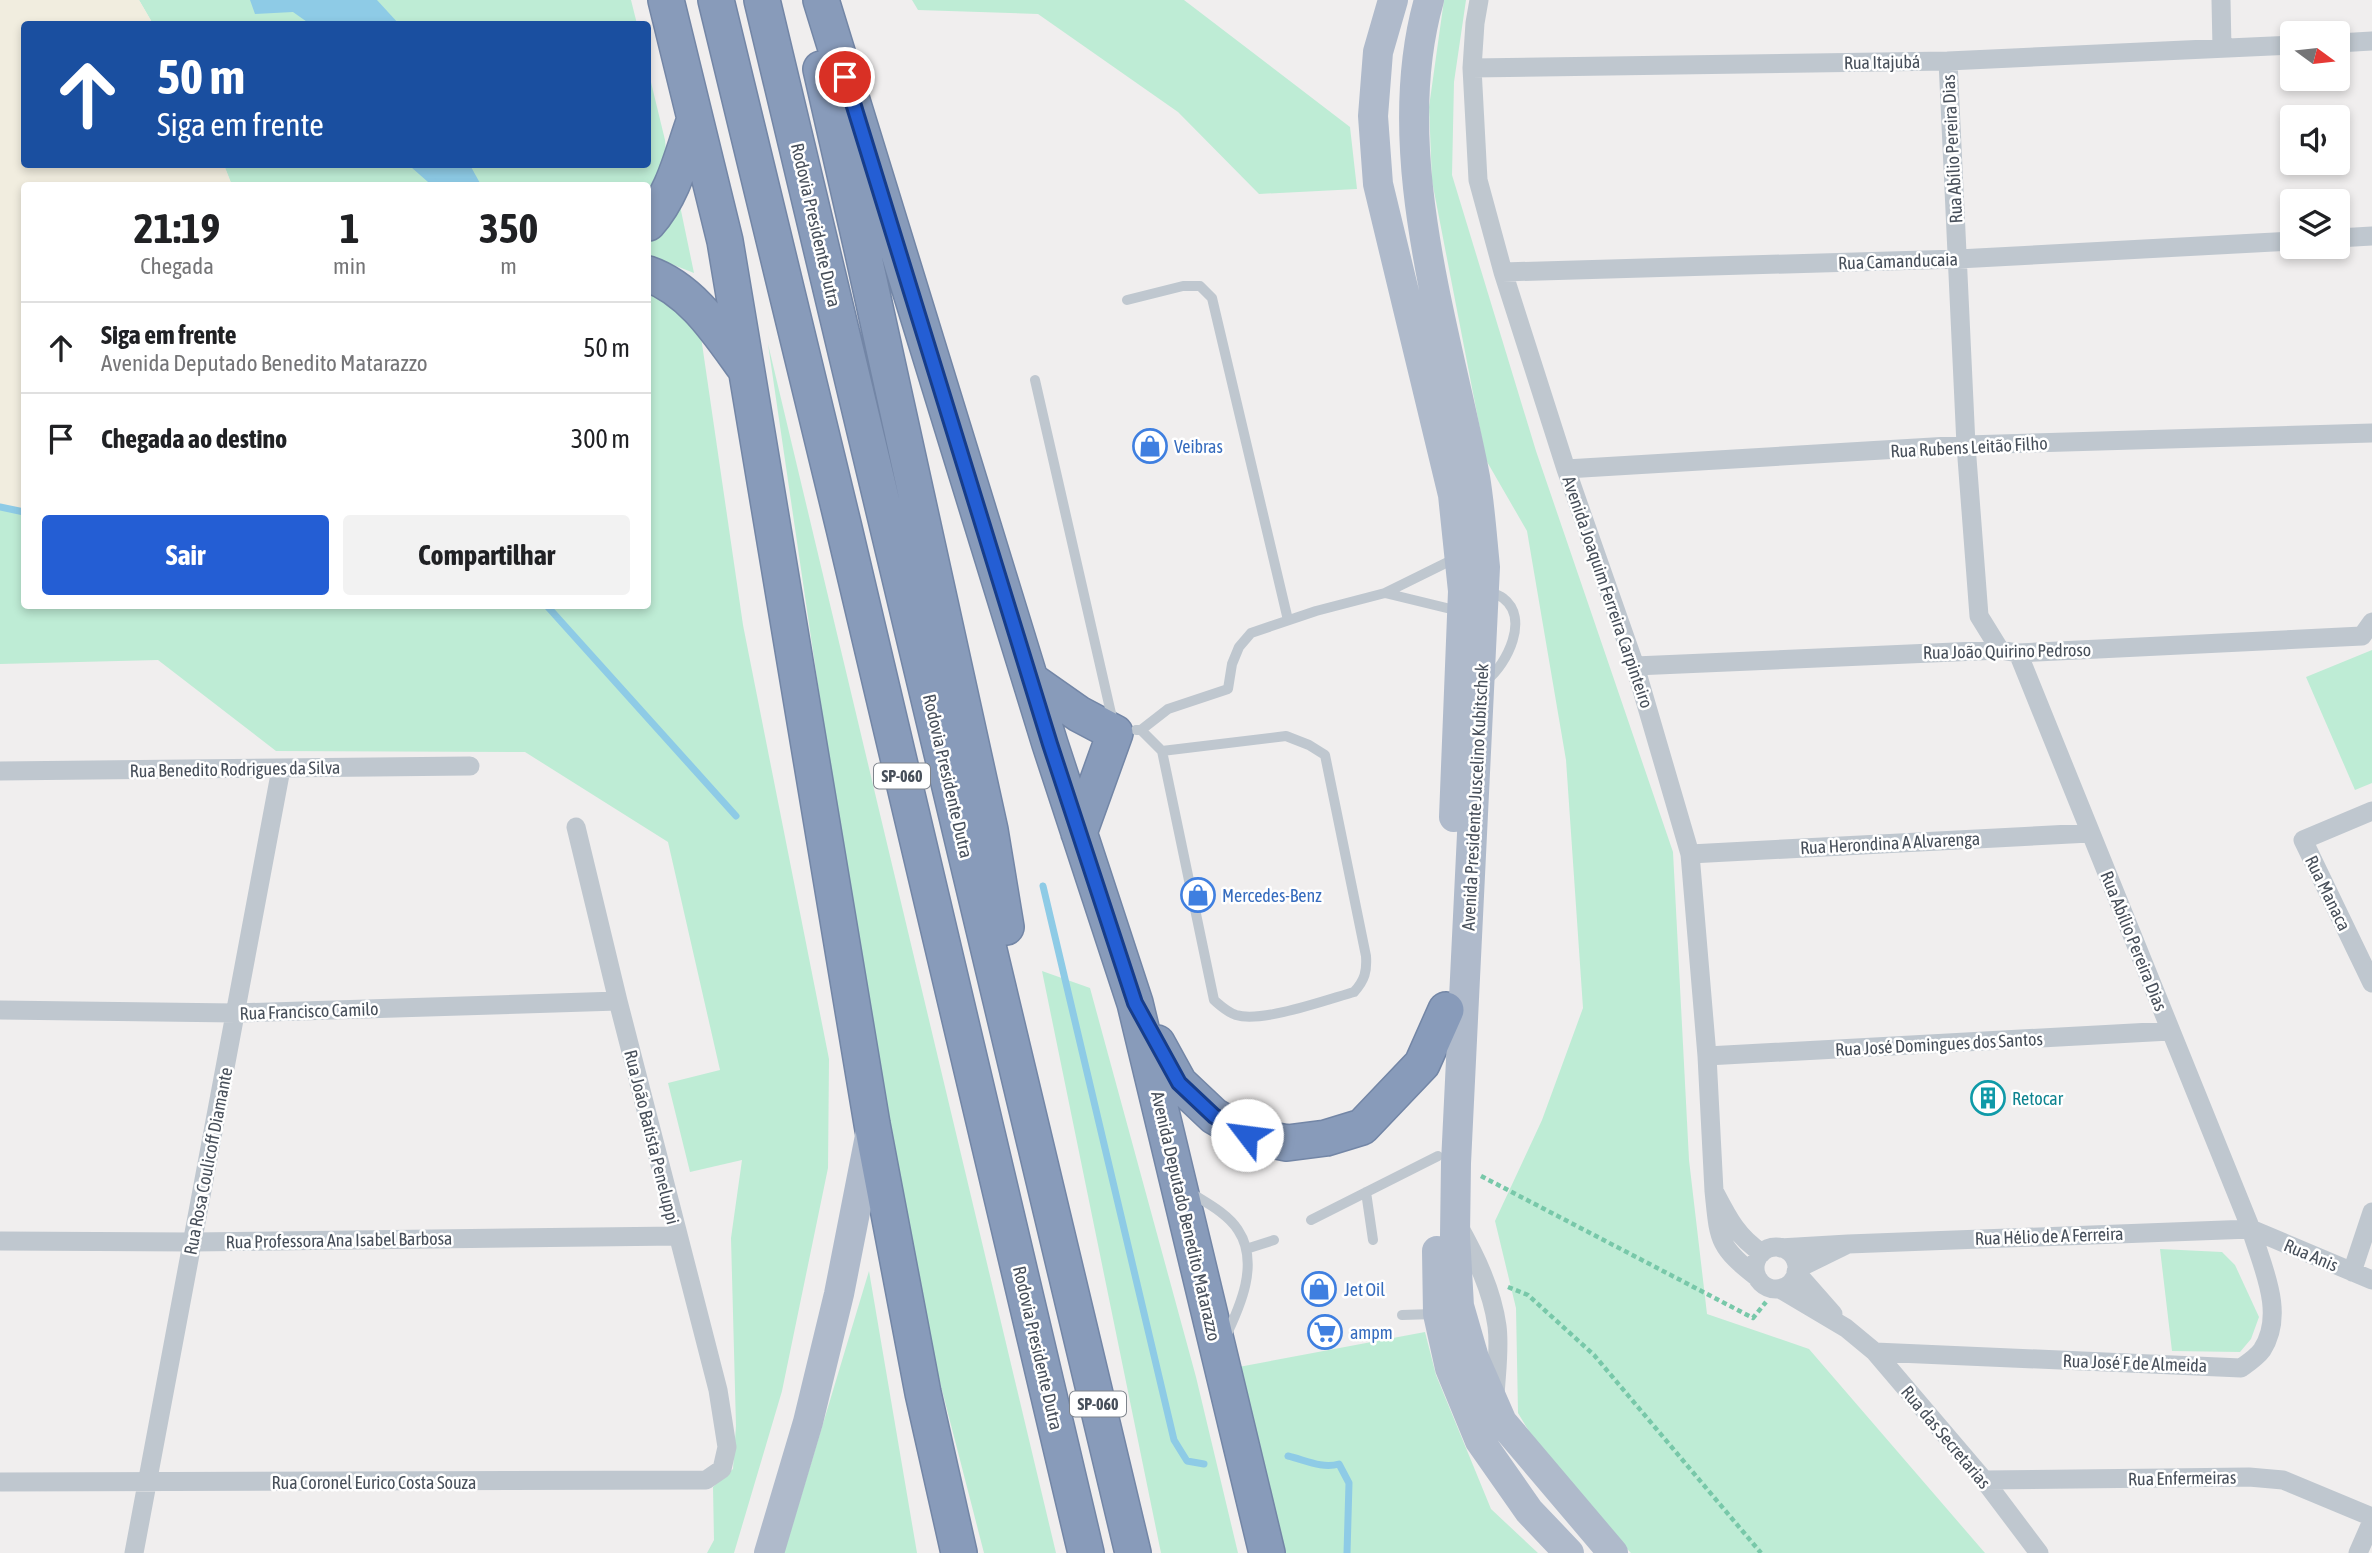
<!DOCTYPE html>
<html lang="pt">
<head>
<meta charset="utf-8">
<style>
  :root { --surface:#fff; --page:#f2f2f2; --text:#202124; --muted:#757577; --line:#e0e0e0; --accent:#245ed4 }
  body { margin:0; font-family:"Asap Condensed",sans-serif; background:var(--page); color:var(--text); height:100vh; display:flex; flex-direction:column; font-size:26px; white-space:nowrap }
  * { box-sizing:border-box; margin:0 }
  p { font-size:23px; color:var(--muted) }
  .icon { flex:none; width:38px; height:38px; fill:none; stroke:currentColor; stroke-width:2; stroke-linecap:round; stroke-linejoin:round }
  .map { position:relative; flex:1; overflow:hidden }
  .sheet { position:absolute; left:21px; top:182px; width:630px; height:427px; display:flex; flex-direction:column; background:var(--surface); border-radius:7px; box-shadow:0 4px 10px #0003 }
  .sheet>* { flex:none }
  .guide { position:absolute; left:21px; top:21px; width:630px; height:147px; border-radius:7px; box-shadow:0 4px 10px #0003; background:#1a4fa0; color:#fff; overflow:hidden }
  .needle { width:46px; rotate:105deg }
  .fabs { position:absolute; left:2280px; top:21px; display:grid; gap:14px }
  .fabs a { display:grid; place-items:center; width:70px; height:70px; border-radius:7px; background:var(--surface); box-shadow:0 4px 10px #0003; font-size:35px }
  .pin { position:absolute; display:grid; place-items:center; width:60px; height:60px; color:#fff; margin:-30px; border:4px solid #fff; border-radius:50%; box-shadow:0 2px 7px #0007 }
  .me { position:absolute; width:77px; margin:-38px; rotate:300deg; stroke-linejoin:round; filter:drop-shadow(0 0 5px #0008) }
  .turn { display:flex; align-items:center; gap:24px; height:147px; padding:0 21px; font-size:32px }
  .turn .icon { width:91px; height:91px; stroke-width:2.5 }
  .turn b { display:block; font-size:49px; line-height:60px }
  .eta { display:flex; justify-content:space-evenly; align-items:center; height:119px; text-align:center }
  .eta b { font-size:42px; font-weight:700; line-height:49px }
  .cta { display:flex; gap:14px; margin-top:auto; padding:14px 21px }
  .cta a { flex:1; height:80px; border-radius:7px; background:var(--accent); color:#fff; font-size:28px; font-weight:700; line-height:80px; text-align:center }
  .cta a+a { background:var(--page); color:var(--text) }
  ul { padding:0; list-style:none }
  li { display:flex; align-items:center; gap:21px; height:91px; padding:0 21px; border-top:2px solid var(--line) }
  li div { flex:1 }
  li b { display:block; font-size:26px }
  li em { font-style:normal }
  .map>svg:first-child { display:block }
  .green { fill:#beecd5 }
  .sand { fill:#f1eddf }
  .water { fill:#8ecbe6 }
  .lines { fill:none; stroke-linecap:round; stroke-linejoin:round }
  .stream { stroke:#8ecbe6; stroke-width:7 }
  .highway-casing { stroke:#7386a6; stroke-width:38 }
  .path { stroke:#78c8a9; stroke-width:4.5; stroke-dasharray:5 3.5; stroke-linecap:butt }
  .lane { stroke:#bfc7cf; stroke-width:10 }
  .street { stroke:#bfc7cf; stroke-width:19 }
  .primary { stroke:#afbacb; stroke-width:30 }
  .highway { stroke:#889bba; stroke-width:35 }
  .route-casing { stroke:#173d8a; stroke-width:18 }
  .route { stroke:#245ed4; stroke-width:12 }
  .labels { text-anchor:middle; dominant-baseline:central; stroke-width:5; stroke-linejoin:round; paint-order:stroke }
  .shield { fill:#fff; stroke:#7e848c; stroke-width:2 }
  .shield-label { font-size:16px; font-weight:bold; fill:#474f5a }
  .street-label { font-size:18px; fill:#474f5a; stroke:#fff }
  .shop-label { font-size:18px; fill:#366cbe; stroke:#fff; text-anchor:start }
  .culture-label { font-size:18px; fill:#0d838f; stroke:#fff; text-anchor:start }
</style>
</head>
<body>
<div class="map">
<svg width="2372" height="1553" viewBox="0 0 2372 1553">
  <rect width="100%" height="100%" fill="#f0eeee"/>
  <path class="green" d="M139,0h492l6,24h-484z
    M912,0h272l166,127 7,62 -98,5 -81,-82 -140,-98 -120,-4z
    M1444,0h22l-12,82 -2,93 84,276 137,401 16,308 18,154 102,35 176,204h-354l-75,-77 -38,-63 -2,-105 -21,-87 47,-101 41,-112 -17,-248 -39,-229 -41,-71 -54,-279 -3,-74z
    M648,70l17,70 3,33 -20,38v-25h-416l-8,-21 424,-1z
    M679,201l15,72 -46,-18v-20z
    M648,282l51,41 44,302 86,434 -1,109 -46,223 -48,162h-27l7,-13 -1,-53 20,-18 3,-43 -5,-188 11,-78 -52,12 -22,-89 52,-13 -52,-228 -143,-90 -249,-1 -118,-91 -158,4v-157l16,3 8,-2v98h624z
    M768,344l288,1209h-72l-90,-349z
    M2372,650v133l-17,7 -49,-113z
    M1042,971l48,17 106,389 42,176h-77z
    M2160,1249l62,3 13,13 24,52 -8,22 -11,13 -68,-1z
    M869,1271l48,282h-133z
    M1425,1332l11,43 55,134 47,44h-262l-48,-184z"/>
  <path class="sand" d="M0,0h139l14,24h-129v140l200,1 8,20 -208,1v322l-8,2 -16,-3z"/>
  <path class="water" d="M250,0h127l22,24h-89l-17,-12 -38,2z
    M413,165h57l11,20h-43z"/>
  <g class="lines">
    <path class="stream" d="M413,164l25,22
      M0,507l24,5
      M547,606l189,210
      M1043,886l131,554 13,21 17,3
      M1288,1456c17,4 34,13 51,8l10,19 -2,70"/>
    <g class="highway-casing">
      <path id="highway" d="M666,0l59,241 147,883 51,269 36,160
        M716,0l128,528 242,1025
        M762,0l371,1553
        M821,0l229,744 85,259 132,550
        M821,69l42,184 127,577 16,97
        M648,223c26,-29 34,-68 47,-104
        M648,274c43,15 70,57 96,93
        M1032,681l47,33 36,19 -36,100
        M1157,1043l22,40 35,33 33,19 40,8 39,-5 36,-11 60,-63 24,-54"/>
    </g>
    <path class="path" d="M1481,1176l272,142 13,-16
      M1508,1287l20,8 66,60 167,198"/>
    <path class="lane" d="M1127,300l56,-14h17l12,12 76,322
      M1035,380l78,342
      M1385,593l74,18
      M1487,680c20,-16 43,-62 16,-82 -4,-3 -10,-5 -15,-7
      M1136,730h5l27,-21 60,-20 4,-25 7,-17 12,-14 65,-22 69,-18 71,-35
      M1141,730l21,21 52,249c7,6 13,12 22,15 26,8 90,-15 118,-23 11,-12 13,-21 12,-36l-41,-201 -16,-10 -23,-9 -124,15
      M1366,1192l7,48
      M1191,1193c16,10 37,21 47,37 22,33 2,77 -13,108
      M1311,1220l127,-64
      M1246,1249l28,-9
      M1402,1315l32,-1"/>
    <path class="street" d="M1479,0l-4,23 -3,45 6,112 25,92 63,197 69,197 55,188 17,202 7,135
      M2221,0l1,48
      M2338,43l34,-2
      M1948,61l18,384 13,171 21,34
      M1472,68l476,-7 344,-16
      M2338,238l34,-2
      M1503,272l455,-13 334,-18
      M1566,469l400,-24 406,-12
      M1635,666l365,-16 18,3 344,-17 10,-14
      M0,771l470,-5
      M2372,811l-69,29 69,143
      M1690,854l400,-21
      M0,1010l236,3 382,-12
      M1707,1056l463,-25
      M1458,1225c18,32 34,65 39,101 3,23 -1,48 -2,71
      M0,1241l193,1 485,-6
      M1848,1244l403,-15 121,51
      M1755 1268a21 21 0 1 1 42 0a21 21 0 1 1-42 0Z
      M1780,1248l68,-4 -51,25
      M1796,1272l37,42
      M2352,1272l20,-60
      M1757,1277c-40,-31 -38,-38 -43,-86 13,25 23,46 48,62
      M1780,1289l66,39 29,24 109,128 55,73
      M1875,1352l366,16c7,-5 16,-11 21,-18 24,-37 0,-83 -11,-121l-233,-576
      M1984,1480l265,-3 34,3 89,37
      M0,1482l706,-2 16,-11 5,-22 -9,-57 -100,-389 -42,-174
      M134,1553l147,-784
      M2358,1553l14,-32"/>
    <path class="primary" d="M1393,0l-15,52 -5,64 5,68 75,311 10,96 -9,226
      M1429,0c-43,151 17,327 46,477 5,30 7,61 10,90l-29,596 -1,72 4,71 15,52 28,64 111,131
      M1437,1251l1,63 12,54 30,73 49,70 40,42
      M769,1553l39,-131 31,-128 32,-163"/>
    <use href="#highway" class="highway"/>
  </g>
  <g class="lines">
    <g class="route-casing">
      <path id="route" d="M845,77l205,667 85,259 44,80 35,33 33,19"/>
    </g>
    <use href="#route" class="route"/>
  </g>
  <defs>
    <g id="shop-ring" transform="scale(1.75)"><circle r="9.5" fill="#fff" stroke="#3f7fe0" stroke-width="1.5"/><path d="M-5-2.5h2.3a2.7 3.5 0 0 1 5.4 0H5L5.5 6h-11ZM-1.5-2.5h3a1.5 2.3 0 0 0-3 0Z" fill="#3f7fe0"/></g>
    <g id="building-ring" transform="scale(1.75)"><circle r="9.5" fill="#fff" stroke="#0f9aa8" stroke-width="1.5"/><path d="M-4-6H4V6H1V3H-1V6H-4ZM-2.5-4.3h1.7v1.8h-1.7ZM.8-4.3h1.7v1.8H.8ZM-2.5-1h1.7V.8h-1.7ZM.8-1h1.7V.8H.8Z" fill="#0f9aa8"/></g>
    <g id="supermarket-ring" transform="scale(1.75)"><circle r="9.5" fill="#fff" stroke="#3f7fe0" stroke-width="1.5"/><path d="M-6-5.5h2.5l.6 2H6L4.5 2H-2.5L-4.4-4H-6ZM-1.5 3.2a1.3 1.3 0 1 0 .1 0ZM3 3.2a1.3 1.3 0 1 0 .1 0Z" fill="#3f7fe0"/></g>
  </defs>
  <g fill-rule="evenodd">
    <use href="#shop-ring" x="1150" y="446"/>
    <use href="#shop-ring" x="1198" y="895"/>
    <use href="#building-ring" x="1988" y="1098"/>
    <use href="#shop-ring" x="1319" y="1289"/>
    <use href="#supermarket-ring" x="1325" y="1332"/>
  </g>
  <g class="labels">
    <g class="shield">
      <rect x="874" y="763.5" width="56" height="25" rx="5"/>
      <rect x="1070" y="1391.5" width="56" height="25" rx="5"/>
    </g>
    <g class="shield-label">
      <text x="902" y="776">SP-060</text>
      <text x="1098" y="1404">SP-060</text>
    </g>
    <g class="street-label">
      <text transform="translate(1882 62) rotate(-1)">Rua Itajubá</text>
      <text transform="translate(1952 149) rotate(-93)">Rua Abílio Pereira Dias</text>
      <text transform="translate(816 225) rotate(77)">Rodovia Presidente Dutra</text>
      <text transform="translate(1898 261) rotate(-2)">Rua Camanducaia</text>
      <text transform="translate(1969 447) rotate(-3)">Rua Rubens Leitão Filho</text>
      <text transform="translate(1608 592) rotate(71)">Avenida Joaquim Ferreira Carpinteiro</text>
      <text transform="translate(2007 651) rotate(-1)">Rua João Quirino Pedroso</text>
      <text transform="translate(235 769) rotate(-1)">Rua Benedito Rodrigues da Silva</text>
      <text transform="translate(948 776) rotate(77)">Rodovia Presidente Dutra</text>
      <text transform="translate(1475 797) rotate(-87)">Avenida Presidente Juscelino Kubitschek</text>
      <text transform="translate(1890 843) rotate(-3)">Rua Herondina A Alvarenga</text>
      <text transform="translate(2328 893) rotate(64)">Rua Manaca</text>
      <text transform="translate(2134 941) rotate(68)">Rua Abílio Pereira Dias</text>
      <text transform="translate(309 1011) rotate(-2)">Rua Francisco Camilo</text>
      <text transform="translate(1939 1044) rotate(-3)">Rua José Domingues dos Santos</text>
      <text transform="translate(652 1137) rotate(76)">Rua João Batista Peneluppi</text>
      <text transform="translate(208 1161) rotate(-79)">Rua Rosa Coulicoff Diamante</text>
      <text transform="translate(1186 1216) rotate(77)">Avenida Deputado Benedito Matarazzo</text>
      <text transform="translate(2049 1236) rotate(-2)">Rua Hélio de A Ferreira</text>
      <text transform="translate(339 1240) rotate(-1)">Rua Professora Ana Isabel Barbosa</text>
      <text transform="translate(2311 1255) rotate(23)">Rua Anis</text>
      <text transform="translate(1038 1348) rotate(77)">Rodovia Presidente Dutra</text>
      <text transform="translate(2135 1363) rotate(2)">Rua José F de Almeida</text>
      <text transform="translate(1946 1437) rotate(50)">Rua das Secretarias</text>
      <text transform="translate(2182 1478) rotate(-1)">Rua Enfermeiras</text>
      <text x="374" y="1482">Rua Coronel Eurico Costa Souza</text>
    </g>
    <g class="shop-label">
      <text x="1174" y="446">Veibras</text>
      <text x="1222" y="895">Mercedes-Benz</text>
      <text x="1344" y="1289">Jet Oil</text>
      <text x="1350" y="1332">ampm</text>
    </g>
    <g class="culture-label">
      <text x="2012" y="1098">Retocar</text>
    </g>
  </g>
</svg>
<div class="fabs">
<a><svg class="needle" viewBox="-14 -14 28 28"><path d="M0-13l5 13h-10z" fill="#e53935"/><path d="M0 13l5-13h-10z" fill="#757577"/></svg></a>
<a><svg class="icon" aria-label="sound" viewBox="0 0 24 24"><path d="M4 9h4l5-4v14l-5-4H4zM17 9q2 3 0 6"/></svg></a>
<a><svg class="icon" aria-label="layers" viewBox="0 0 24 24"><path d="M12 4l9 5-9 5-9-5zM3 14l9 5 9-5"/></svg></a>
</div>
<div class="pin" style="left:845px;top:77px;background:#d93025"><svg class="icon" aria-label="arrive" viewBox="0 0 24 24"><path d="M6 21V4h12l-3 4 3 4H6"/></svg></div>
<svg class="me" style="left:1247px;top:1135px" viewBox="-20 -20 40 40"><circle r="19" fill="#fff"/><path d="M0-13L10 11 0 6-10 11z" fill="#245ed4"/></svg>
<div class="guide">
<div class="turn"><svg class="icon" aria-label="ahead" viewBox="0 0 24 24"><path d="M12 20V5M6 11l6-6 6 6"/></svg><div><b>50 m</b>Siga em frente</div></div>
</div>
<section class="sheet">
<div class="eta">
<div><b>21:19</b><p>Chegada</p></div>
<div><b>1</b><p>min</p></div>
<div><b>350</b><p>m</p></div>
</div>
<ul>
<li><svg class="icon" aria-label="ahead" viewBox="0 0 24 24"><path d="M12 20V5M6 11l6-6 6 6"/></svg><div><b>Siga em frente</b><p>Avenida Deputado Benedito Matarazzo</p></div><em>50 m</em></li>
<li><svg class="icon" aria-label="arrive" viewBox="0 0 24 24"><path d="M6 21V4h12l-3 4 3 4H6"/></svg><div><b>Chegada ao destino</b></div><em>300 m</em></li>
</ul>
<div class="cta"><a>Sair</a><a>Compartilhar</a></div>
</section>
</div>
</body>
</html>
